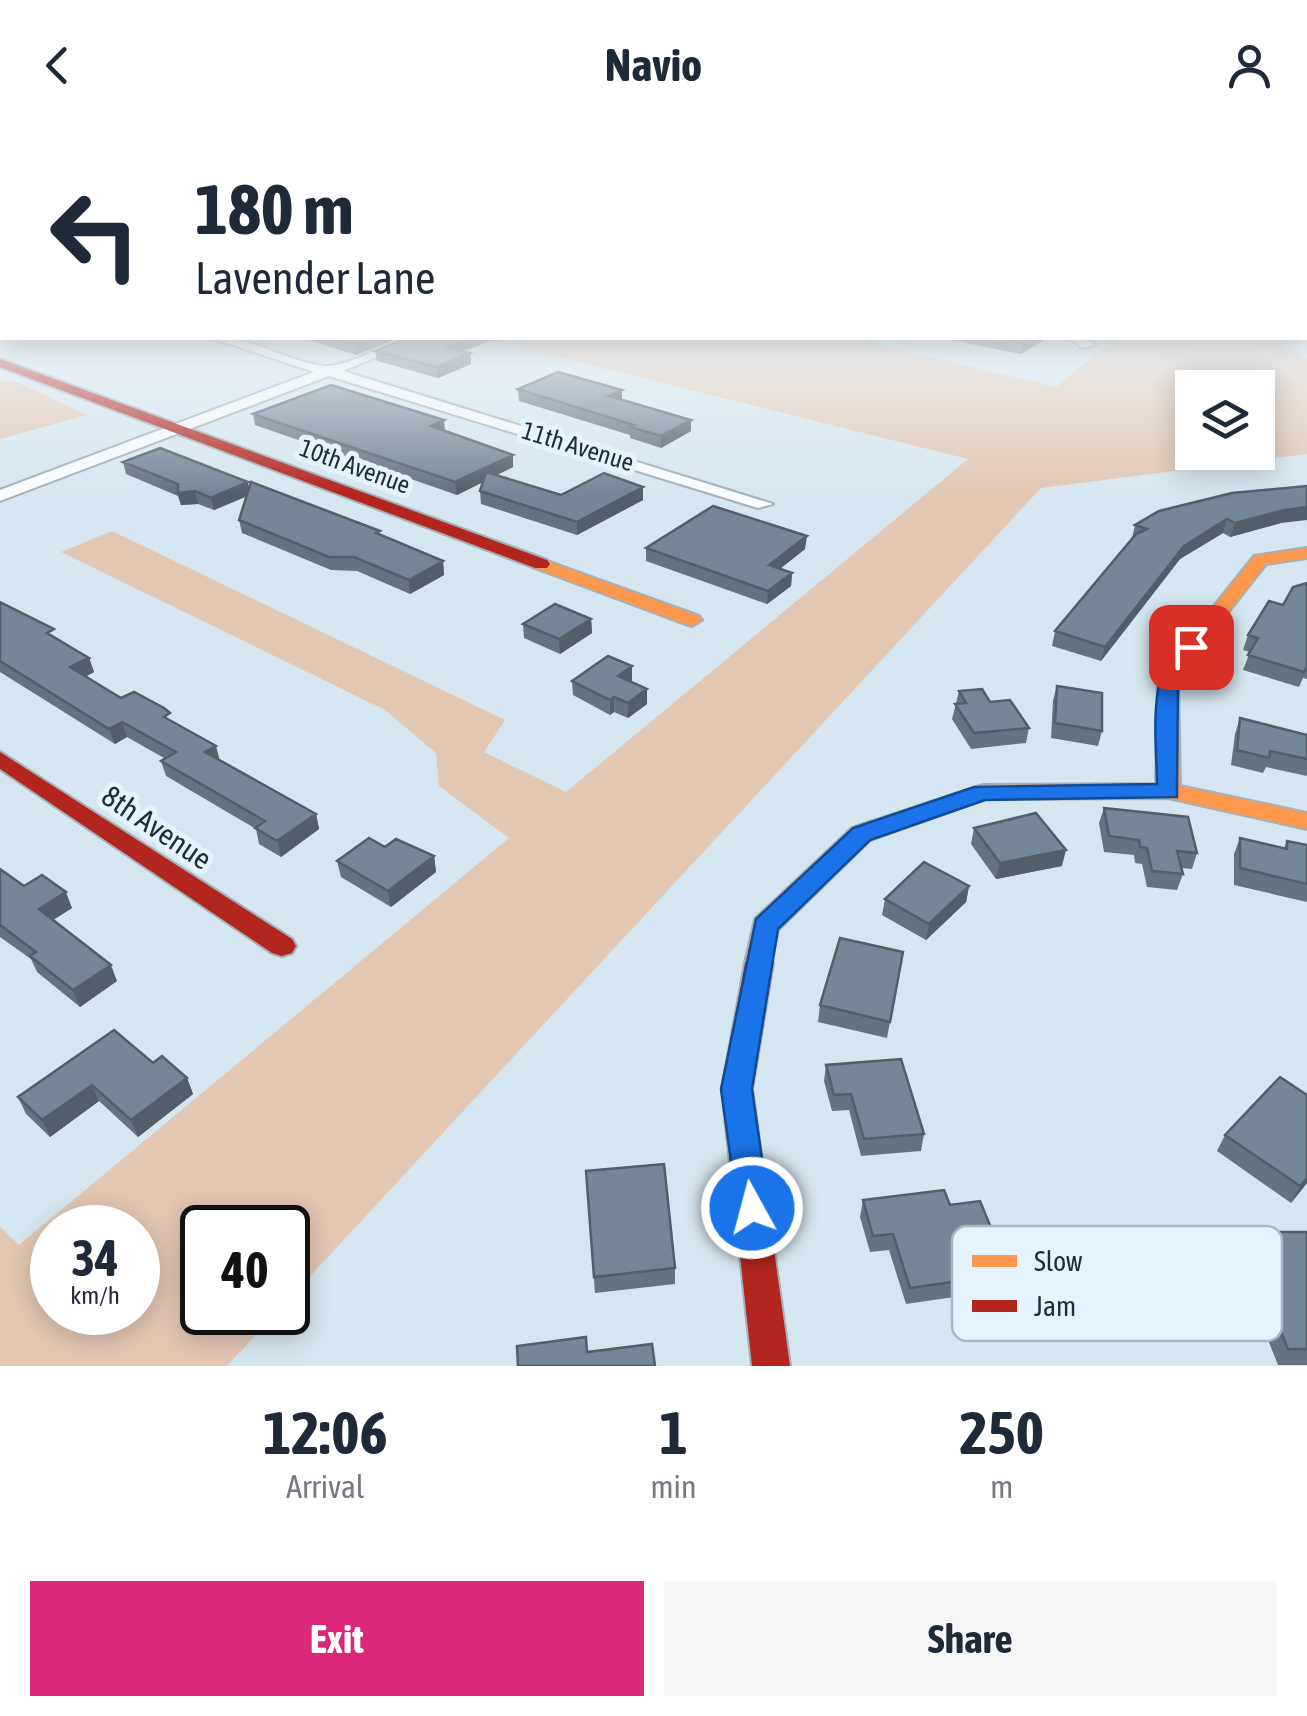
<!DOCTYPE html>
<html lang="en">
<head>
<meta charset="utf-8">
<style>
  :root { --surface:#fff; --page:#f6f6f7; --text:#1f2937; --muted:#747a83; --accent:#db2777 }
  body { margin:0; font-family:"Asap Condensed",sans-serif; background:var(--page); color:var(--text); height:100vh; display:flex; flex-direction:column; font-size:38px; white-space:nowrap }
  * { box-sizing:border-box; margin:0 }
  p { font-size:32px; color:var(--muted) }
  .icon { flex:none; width:55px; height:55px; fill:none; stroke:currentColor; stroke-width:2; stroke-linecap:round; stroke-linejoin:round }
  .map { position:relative; height:1236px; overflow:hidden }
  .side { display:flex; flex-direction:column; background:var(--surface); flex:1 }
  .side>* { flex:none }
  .banner { position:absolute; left:0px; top:0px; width:1308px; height:210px; box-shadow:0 5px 25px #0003; background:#fff; color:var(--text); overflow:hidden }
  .tools { position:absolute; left:1175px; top:240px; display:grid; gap:20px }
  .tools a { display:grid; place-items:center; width:100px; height:100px; border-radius:0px; background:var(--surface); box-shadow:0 5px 25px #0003; font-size:50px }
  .speed { position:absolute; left:30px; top:1075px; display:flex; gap:20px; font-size:50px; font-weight:700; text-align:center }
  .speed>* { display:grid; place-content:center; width:130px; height:130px; border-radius:50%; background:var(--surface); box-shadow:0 5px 25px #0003; line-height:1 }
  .speed small { font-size:25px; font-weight:400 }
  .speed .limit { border:5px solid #111; border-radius:15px; background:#fff; color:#111 }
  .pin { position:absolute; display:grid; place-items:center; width:85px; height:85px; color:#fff; margin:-42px; border-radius:20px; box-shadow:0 5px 15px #0006 }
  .me { position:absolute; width:110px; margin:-55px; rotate:353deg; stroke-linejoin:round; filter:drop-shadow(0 0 8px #0008) }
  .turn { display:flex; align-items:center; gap:35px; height:210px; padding:0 30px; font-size:45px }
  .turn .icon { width:130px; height:130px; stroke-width:2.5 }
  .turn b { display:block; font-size:70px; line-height:85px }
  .eta { display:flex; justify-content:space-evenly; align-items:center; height:170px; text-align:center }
  .eta b { font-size:60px; font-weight:700; line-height:70px }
  .cta { display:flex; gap:20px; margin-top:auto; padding:20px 30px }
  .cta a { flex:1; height:115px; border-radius:0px; background:var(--accent); color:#fff; font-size:40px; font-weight:700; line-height:115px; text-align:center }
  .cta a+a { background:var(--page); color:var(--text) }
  header { display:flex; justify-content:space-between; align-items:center; height:130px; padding:0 30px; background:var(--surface); font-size:45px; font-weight:700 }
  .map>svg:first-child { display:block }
  .green { fill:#e2c7b3; fill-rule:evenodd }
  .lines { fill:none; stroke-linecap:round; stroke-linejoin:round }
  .street-casing { stroke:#a3b1b9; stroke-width:4 }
  .slow-casing { stroke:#a3b1b9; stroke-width:4 }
  .jam-casing { stroke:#a3b1b9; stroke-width:4 }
  .street { fill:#f9fbfd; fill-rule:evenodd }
  .slow { fill:#ff974d; fill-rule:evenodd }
  .jam { fill:#b3261e; fill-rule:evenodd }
  .wall { fill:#657381 }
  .shaded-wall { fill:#525e69 }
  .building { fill:#758696; stroke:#525e69; stroke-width:2.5 }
  .route { fill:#1a73e8; stroke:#114b97; stroke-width:2.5 }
  .labels { text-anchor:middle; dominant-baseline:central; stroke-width:10; stroke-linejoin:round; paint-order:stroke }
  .far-street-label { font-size:25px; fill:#1e2c35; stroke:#e4f3fd }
  .street-label { font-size:30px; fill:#1e2c35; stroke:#e4f3fd }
  .key { fill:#e4f3fd; stroke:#a9b7c1; stroke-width:2.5 }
  .key-label { font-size:28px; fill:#1e2c35 }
</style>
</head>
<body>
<header><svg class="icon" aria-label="back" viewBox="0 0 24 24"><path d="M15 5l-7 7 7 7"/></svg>Navio<svg class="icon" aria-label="person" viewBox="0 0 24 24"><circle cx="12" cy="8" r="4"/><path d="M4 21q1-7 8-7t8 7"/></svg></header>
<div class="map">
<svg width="1307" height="1236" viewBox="0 0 1307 1236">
  <rect width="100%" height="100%" fill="#d6e6f0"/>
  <path class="green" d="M481,208h366l209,49 60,-49h149l42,20v96l-266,34 -753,812v-72h-86v84l74,1 -49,53h-227v-139l19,18 490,-407 -70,-52 -3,-33 -51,-43 -324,-158 51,-21 393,189 -21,32 82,40 402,-333zM1192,258h66v64h-66zM52,1098h86v84h-86z
    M15,251l72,34 -87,24v-57z"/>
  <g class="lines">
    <g class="street-casing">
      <path id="street" d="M212,208c40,-3 75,25 114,28 25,1 63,-28 97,-28l-80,33 430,133 -15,4 -429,-132 -329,125v-11l314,-118z
        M1069,208h16l10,7 -12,3z"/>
    </g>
    <g class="slow-casing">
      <path id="slow" d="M1307,418v10l-41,6 -88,112 2,110 127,27v16l-139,-31 -183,1 -115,41 -92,90 -9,40 -10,3 -10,-3 -4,-7 10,-44 97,-91 131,-43 173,-1 2,-108 96,-120z
        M541,429l158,57 3,4 -10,6 -7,-2 -150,-56v-8z"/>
    </g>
    <g class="jam-casing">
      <path id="jam" d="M0,229l547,201 3,4 -3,4h-12l-535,-201z
        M0,622l292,187 4,7 -4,7 -10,3 -10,-3 -272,-184z
        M759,823l10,3 4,7 -21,126 38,277h-38l-30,-277 23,-126 4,-7z"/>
    </g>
    <use href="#street" class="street"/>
    <use href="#slow" class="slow"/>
    <use href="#jam" class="jam"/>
  </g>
  <path class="wall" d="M311,208h95l-10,1 -40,16 -45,-14z
    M941,208h106l-26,16z
    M375,221h88l7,2 1,11 -33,14 -61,-17z
    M518,259l104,1v10l69,20v11l-30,17 -31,-10v-3l-111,-34z
    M253,284l192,17 68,24v12l-17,8 65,20 82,-8v13l-66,35 -96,-31 -1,-13 3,-9 -26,13 -202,-70z
    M123,332l126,27 132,46 62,26 1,14 -34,19 -53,-23 -26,-1 -89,-37 -3,-13 8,-24 -33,14 -16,-6 -17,1 -3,-9 -52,-22z
    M1307,356l-26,37 -51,14 -7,-4 -43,26 -79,102 -49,-15 3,-15 78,-93h-1l3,-13z
    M646,418l159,1 -25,20 12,4 -1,13 -24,18 -121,-43z
    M1307,453v96l-4,-1 -4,9 -56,-17 7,-18 -7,-2 5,-15z
    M0,472l89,56 5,14 -9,5 36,21 52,23 47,39 96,54 3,15 -38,28 -22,-13 -3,-15 -90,-53 -5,-15 3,-3 -37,-21 -12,7 -115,-72z
    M591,489l1,14 -32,21 -36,-16 -1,-14z
    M632,536v15l-1,1 16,22 -19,14 -14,-6 -4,3 -37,-20 -1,-14z
    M1057,556l45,45 -4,15 -47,-8 2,-38z
    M959,561l31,11 39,26 -3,15 -55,6 -19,-30z
    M1240,588l67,17v41l-41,-9 -3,6 -32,-8 4,-31z
    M1104,678l93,45 -5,16 -10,-1 1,6 -6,16 -30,-3 -5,-23 -7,-1 -1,-8 -30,-3 -5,-29z
    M974,698l88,38 -66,13 -25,-35z
    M1240,708l44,10 3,-7 20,4v57l-73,-17v-31z
    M385,717l49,9 2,16 -45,35 -50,-30 -4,-16z
    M0,739l24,17 48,22 -19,12 64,61 -37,26 -43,-35 -6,-13 -31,-22z
    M969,756l-3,16 -40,38 -44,-25 3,-16z
    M903,822l-16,86 -69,-16 2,-17z
    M153,933l34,15 6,16 -55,43 -39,-36 -49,36 -24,-23 -8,-17z
    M826,935l98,69 -3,17 -60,5 -12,-46 -17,1 -8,-30z
    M1307,965v88l-16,20 -74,-52 8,-16z
    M586,1041l89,97v16l-80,9z
    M863,1070l87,5 53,52 -5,16 -19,3 1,2 -5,16 -69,10 -17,-54 -19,2 -10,-35z
    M1259,1102h48v133h-29l-33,-82 9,-16h4l-8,-19z"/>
  <path class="shaded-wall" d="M372,208h34l-10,1 -40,16 -2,-11z
    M471,208h26l-50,20 -1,-11z
    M1032,208h15l-26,16 2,-11z
    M470,223l1,11 -33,14 -1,-11z
    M622,260v11l-13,-5z
    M444,290l1,12 -14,-6z
    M691,290v11l-30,17v-12z
    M513,325v12l-56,28 -2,-13z
    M248,352l2,13 -36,15 -3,-12z
    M643,357v13l-66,35v-13z
    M195,361l3,13 -17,1 -3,-12z
    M1307,377v13l-26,3 -51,14 5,-14 50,-13z
    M1227,389l-4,14 -43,26 -79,102 4,-14 79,-101z
    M807,406l-2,13 -37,29 1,-13z
    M443,431l1,14 -34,19 -1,-14z
    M792,443l-1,13 -24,18 1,-13z
    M591,489l1,14 -32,21 -1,-15z
    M89,528l5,14 -19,10 -5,-15z
    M632,536v15l-14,10v-15z
    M647,559v15l-19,14v-15z
    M614,567v15l-4,3v-15z
    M122,592l5,15 -12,7 -6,-15z
    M216,616l4,15 -15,-9z
    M316,684l3,15 -38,28 -4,-16z
    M1066,720l-4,16 -66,13 4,-16z
    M434,726l2,16 -45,35 -3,-16z
    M969,756l-3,16 -40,38 3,-16z
    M66,762l6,16 -27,17 -6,-16z
    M111,835l6,16 -37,26 -7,-17z
    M187,948l6,16 -55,43 -7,-17z
    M92,955l7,16 -49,36 -8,-17z
    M1307,1048v5l-16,20 9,-17z"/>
  <path class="building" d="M332,208h40l-18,6z
    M408,208h63l-25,9 24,6 -33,14 -62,-16z
    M995,208h37l-9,5z
    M558,242l64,18 -13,6 82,24 -30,16 -31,-9 4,-2 -116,-36z
    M331,255l113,35 -13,6 82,29 -58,27 -202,-68z
    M160,318l88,34 -37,16 -16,-7 -17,2v-9l-55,-22z
    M486,342l75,23 43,-22 39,14 -66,35 -97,-31z
    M251,352l129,49 -4,2 67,28 -34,19 -55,-23h-25l-90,-37z
    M1307,356v21l-22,3 -50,13 -8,-4 -43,27 -79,101 -50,-16 81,-97 11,-5 -12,-4 24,-14 73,-18z
    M713,376l94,30 -38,29 23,8 -24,18 -122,-43z
    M1307,453v84l-3,5 -56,-17 10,-17 -10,-3 21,-34 14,4 10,-18z
    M0,472l54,27 -7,4 42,25 -19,9 51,31 13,-6 30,16 6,5 -6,4 52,29 -11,6 111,62 -39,27 -22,-13 10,-7 -104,-60 15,-9 -54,-30 -13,7 -109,-68z
    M555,474l36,15 -32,20 -36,-15z
    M608,526l24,10 -14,10 29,13 -19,14 -14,-6 -4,3 -38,-19z
    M1057,556l45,7v38l-47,-8z
    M982,559l8,13 20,-2 19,28 -55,5 -19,-29 11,-1 -7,-12z
    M1240,588l67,17v24l-37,-8 -1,7 -32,-8z
    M1104,678l84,9 9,36 -20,-2 6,23 -31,-3 -5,-23 -7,-1 -1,-7 -30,-4z
    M1036,683l30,37 -66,13 -26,-35z
    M369,708l16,9 11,-8 38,17 -46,35 -51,-30z
    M1240,708l47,11v-8l20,4v39l-67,-16z
    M924,732l45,24 -40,38 -44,-25z
    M0,739l24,17 18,-11 24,17 -27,17 72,56 -38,25 -43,-34 6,-4 -36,-27z
    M840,808l63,14 -13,70 -70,-17z
    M114,900l39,33 9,-7 25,22 -56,42 -39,-35 -50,35 -24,-23z
    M901,929l23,75 -60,5 -13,-45 -17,1 -8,-30z
    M1280,947l27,18v83l-7,8 -75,-51z
    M664,1034l11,104 -81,9 -8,-106z
    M944,1060l6,15 30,-4 23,56 -29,4 6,17 -70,10 -17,-54 -20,2 -10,-36z
    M1259,1102h48v117h-19l-34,-82h20z
    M586,1207l1,15 65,-8 3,22h-137l-1,-20z"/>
  <linearGradient id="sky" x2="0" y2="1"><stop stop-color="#97bdc4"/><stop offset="0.52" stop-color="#edf4f8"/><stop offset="1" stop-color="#edf4f8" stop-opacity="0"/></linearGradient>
  <rect width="1307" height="363" fill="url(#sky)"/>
  <path class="route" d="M1191,511l10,6 -23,30 -1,120 -192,3 -115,40 -92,89 -26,160 17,119 -5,11 -12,5 -13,-5 -18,-130 35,-170 97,-91 121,-41 183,-3c0,-40 -13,-128 34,-143z"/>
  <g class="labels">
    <g class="far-street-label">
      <text transform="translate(578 316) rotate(17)">11th Avenue</text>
      <text transform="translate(355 336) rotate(20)">10th Avenue</text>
    </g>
    <g class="street-label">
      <text transform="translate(157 697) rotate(34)">8th Avenue</text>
    </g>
  </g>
  <rect x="952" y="1096" width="330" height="115" rx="15" class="key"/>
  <rect x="972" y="1125" width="45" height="12" fill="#ff974d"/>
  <rect x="972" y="1170" width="45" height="12" fill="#b3261e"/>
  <g class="key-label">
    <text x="1034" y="1141">Slow</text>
    <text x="1034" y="1186">Jam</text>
  </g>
</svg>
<div class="tools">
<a><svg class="icon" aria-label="layers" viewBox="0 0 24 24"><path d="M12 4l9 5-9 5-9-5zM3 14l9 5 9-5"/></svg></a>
</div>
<div class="speed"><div>34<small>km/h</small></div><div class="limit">40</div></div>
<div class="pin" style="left:1191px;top:517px;background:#d93025"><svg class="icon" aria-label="arrive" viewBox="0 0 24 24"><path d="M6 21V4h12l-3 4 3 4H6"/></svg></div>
<svg class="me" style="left:752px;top:1078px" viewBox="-20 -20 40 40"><circle r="17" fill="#1a73e8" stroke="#fff" stroke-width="3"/><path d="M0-11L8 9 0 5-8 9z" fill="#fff"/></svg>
<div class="banner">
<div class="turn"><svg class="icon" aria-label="left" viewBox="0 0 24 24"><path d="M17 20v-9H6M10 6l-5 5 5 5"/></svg><div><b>180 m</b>Lavender Lane</div></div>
</div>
</div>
<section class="side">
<div class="eta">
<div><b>12:06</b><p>Arrival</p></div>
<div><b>1</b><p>min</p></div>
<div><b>250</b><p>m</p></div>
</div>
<div class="cta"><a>Exit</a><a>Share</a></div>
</section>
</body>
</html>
